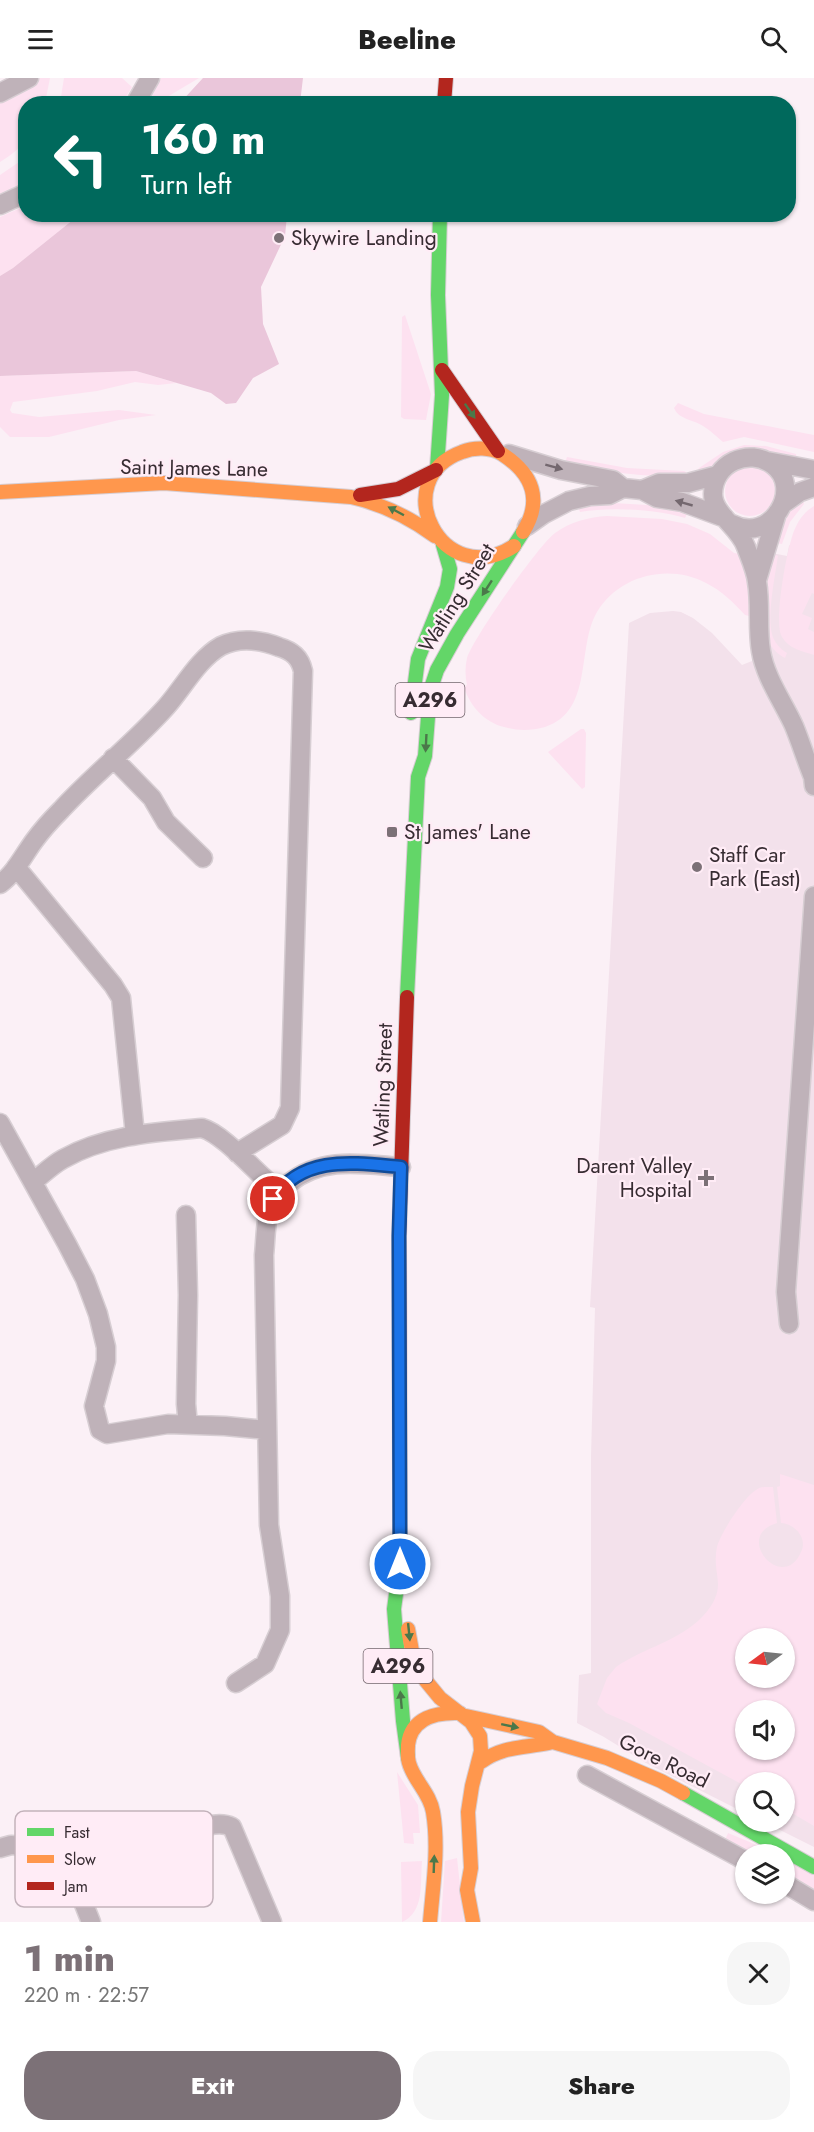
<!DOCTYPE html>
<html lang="en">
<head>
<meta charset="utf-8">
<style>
  :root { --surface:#fff; --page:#f6f6f6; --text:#222; --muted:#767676; --accent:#7c7177 }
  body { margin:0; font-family:Jost,sans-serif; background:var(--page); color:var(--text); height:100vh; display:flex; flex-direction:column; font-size:22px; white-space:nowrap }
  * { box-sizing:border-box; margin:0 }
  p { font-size:20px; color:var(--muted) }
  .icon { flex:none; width:33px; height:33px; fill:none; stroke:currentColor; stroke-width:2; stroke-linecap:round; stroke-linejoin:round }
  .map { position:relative; height:1844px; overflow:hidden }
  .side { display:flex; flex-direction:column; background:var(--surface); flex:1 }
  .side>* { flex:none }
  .hud { position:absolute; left:18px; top:18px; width:778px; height:126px; border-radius:24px; box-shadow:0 2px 4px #0004; background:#00695c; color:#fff; overflow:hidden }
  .needle { width:39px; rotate:255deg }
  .tools { position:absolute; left:735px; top:1550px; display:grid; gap:12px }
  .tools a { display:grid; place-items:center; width:60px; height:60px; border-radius:50%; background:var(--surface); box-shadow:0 2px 4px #0004; font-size:30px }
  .pin { position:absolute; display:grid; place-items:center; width:51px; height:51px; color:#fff; margin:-26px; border:3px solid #fff; border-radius:50%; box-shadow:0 2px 6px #0007 }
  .me { position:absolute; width:66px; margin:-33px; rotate:0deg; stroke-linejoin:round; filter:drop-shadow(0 0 4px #0008) }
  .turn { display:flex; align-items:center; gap:21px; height:126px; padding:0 24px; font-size:27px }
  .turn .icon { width:78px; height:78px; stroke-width:2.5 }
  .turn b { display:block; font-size:42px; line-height:51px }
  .round { display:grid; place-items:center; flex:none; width:63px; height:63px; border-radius:24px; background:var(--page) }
  .summary { display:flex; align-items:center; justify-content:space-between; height:102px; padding:0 24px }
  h1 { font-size:36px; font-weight:800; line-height:45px; color:var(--accent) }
  .button { display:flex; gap:12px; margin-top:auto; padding:12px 24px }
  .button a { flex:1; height:69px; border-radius:24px; background:var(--accent); color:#fff; font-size:24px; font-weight:800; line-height:69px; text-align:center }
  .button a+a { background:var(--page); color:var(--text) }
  header { display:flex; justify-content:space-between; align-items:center; height:78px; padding:0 24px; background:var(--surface); font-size:27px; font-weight:800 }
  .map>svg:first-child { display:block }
  .built { fill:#f3e1eb; fill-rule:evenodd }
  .green { fill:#fde1f0; fill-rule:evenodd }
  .water { fill:#eac6da }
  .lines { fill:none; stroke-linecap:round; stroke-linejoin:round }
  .street-casing { stroke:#d7ced3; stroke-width:21 }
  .fast-casing { stroke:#d7ced3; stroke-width:16 }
  .slow-casing { stroke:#d7ced3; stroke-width:16 }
  .jam-casing { stroke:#d7ced3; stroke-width:16 }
  .street { stroke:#bfb2b9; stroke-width:18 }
  .fast { stroke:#63d668; stroke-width:14 }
  .slow { stroke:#ff974d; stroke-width:14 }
  .jam { stroke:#b3261e; stroke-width:14 }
  .oneway { fill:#4b784a }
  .oneway2 { fill:#74686f }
  .route-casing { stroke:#114b97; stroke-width:15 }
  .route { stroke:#1a73e8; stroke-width:10 }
  .poi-dot { fill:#7c7177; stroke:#ffecf6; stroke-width:2 }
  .labels { text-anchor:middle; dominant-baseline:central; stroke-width:4.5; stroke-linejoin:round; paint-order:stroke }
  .shield { fill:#ffecf6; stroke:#73666d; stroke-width:1.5 }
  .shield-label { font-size:20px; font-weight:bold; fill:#372c32 }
  .poi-label { font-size:21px; fill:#372c32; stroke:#ffecf6; text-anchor:start }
  .street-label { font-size:21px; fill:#372c32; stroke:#ffecf6 }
  .key { fill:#ffecf6; stroke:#c3b2bb; stroke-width:1.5 }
  .key-label { font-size:16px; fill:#372c32 }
</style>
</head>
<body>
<header><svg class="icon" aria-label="menu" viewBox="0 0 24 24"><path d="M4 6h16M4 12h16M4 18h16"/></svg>Beeline<svg class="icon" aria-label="search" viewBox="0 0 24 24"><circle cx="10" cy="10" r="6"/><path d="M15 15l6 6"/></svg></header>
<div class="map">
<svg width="814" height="1844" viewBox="0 0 814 1844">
  <rect width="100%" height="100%" fill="#fbf0f6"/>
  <path class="built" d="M814,437v1332l-52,-26h22v-39h-38l-1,31 -99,-50 -42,-26 -27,-14 2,-48 12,-2v-217l4,-148 -5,-1 39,-684 21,-10 23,-2 8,1 12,6 19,15 30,32 10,-4 -2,-65 -4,-27 26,-16 15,3 2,-10zM746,1560h38v39h-38zM746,1632h38v39h-38z"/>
  <path class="green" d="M40,0h10l-5,25 -19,1c-1,32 5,39 -26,58v-64z
    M64,0h58l10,9 -10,16h-62z
    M161,0h38l-42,25h-10z
    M25,80v24l-25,12v-19z
    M25,128l1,8 53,1 -66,53 -13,8v-59z
    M405,237l26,79 -5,26 -22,-1 -3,-2 1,-100z
    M136,293l40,12 -18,2 -23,-3 -38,9 -84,11 -3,8 2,3 27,4 80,-7 37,5 -37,5 -70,17h-39l-10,-10v-51z
    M678,325l26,11 110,21v17l-70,-15 -21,5c-6,-5 -13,-12 -20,-16 -10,-7 -24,-6 -29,-18z
    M744,367l22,1 30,8 1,6 -72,-3 -12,9 -14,8 -2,-3 2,-3 24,-16z
    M567,379l60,11 57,3 2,1 1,5c-42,0 -81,-5 -122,-14z
    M725 413a25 25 0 1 1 50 0a25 25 0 1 1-50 0Z
    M802,420l2,6 -14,18 -8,22 -6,-1 13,-31z
    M613,425l51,3 24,6 -3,6c-28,-9 -76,-11 -105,-6l-2,-5z
    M814,428v88l-2,-1 -10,21 10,4 -4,11 6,3v23c-12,-4 -25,-6 -32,-18 -9,-14 5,-89 12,-106 4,-10 10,-19 20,-25z
    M607,438l55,3 25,5 23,10 24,19 7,1 9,42 -1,20 -4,-1c-12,-13 -23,-24 -39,-32 -37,-20 -87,-8 -109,29 -21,36 -3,99 -52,115 -14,4 -28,4 -41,0 -20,-5 -34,-21 -40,-40l3,-2c-2,-9 -2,-18 0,-27 7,-21 71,-112 88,-125 15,-11 34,-16 52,-17z
    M772,475l6,3c-3,20 -11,60 -6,78 2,8 8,15 15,19l-2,5c-6,-3 -13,-9 -16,-16 -10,-20 -1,-68 3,-89z
    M581,651h3l2,4 -1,54 -3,2 -34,-37z
    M780,1396l34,11v341l-29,-17 -1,-27h-38l-1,4 -116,-63 -23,-10 -9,-9 10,-26 9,-11c27,-19 64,-26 87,-51 27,-30 8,-39 14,-69 3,-13 27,-50 39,-57 5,-4 11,-3 17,-3l4,36c-45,13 6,71 24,29 7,-14 -6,-28 -20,-29l-4,-36 3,-1zM746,1560h38v39h-38zM746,1632h38v39h-38z
    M397,1694l21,33 2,28h-7l1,11 -10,-1z
    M728,1755l50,21h-32l-21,-14z
    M457,1780l7,64h-23l4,-61z
    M785,1780l29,17v20l-29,-18z
    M422,1783c-2,22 3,51 -20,61l-1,-60z"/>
  <path class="water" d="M203,0h100l-3,25h-120z
    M79,137h208l-2,21 -24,51 2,37 16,40 -26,14 -17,25 -10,1 -15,-11 -75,-22 -136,5v-100l13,-8z"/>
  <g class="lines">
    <g class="street-casing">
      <path id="street" d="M0,15l29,-15
        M135,26l15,-26
        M0,127l26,-12
        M509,376l52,16 52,10 10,8
        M767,383l47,9
        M642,412l17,-7h29l30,-8
        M783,426l17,-12 14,-5
        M732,446c39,21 72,-36 41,-59 -24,-18 -60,-2 -60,29 0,20 26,33 33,53 4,11 10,24 11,35 4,23 0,46 4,69 4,26 22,51 33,75 7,17 12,34 19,51l1,9
        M527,448l17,-12 25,-13 21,-5 19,-1 14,-7 19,2 15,8 25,4 43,16
        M757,502l20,-67
        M113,680l39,40 14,24 37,36
        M16,789l97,118 8,13 14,137
        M0,806c15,-11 23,-28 34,-43 8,-11 17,-21 27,-31 33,-36 72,-66 105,-103 17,-19 32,-48 55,-61 18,-9 40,-6 58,1 13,4 21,10 24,24l-13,437 -8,17 -45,28
        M0,1045l67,121 18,35 13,35 8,33v14l-12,45 6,24 7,4 61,-10 57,2 42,4
        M33,1104c10,-8 19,-17 30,-23 42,-24 93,-27 139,-31 22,6 57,48 77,63
        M186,1137l2,80 -2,109 2,21
        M789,1246l-3,-32 28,-396
        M236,1605l29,-19 15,-34v-34l-11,-71 -5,-270c2,-18 1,-39 9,-55 4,-8 10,-13 16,-17 34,-27 73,-19 112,-16
        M587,1697l159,86
        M179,1760c15,-7 36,-19 53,-11l40,95
        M0,1770l11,-3 40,3 19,21 21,53
        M784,1805l30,18"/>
    </g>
    <g class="fast-casing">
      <path id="fast" d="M437,390l5,-73 -4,-100 2,-81
        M411,635l7,-54 29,-72 3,-18 -7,-24
        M407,919l11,-220 7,-21 5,-65 7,-21 20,-36 66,-102
        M400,1408v78l-6,45 9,112 5,37
        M683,1715l131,74"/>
    </g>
    <g class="slow-casing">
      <path id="slow" d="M0,414l164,-9 187,14c32,7 58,20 84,39
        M514,468c-73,47 -128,-67 -52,-94 12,-5 29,-5 40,2 31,20 41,46 21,78
        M408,1551l4,22 14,30 14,17 31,24 9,14 1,15 -9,35 -4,26 3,56 -4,22 6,32
        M466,1638l73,16 14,10 54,16 54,23 22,12
        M481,1684c21,-16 43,-14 68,-19
        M430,1844c3,-36 9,-74 3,-110 -3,-19 -19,-31 -24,-49 -2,-6 -1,-13 -1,-18 3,-28 29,-33 52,-32"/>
    </g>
    <g class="jam-casing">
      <path id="jam" d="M444,26l2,-26
        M442,292l56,81
        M360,417l38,-6 38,-19
        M400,1408l-1,-250 8,-239"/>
    </g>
    <use href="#street" class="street"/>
    <use href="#fast" class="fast"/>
    <use href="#slow" class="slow"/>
    <use href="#jam" class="jam"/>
  </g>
  <defs><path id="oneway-solid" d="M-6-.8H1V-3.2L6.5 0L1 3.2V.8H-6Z" transform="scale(1.5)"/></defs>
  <g class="oneway">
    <use href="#oneway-solid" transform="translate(470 333) rotate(55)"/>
    <use href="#oneway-solid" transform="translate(396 433) rotate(-152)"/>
    <use href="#oneway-solid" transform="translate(487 510) rotate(123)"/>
    <use href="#oneway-solid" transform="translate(426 665) rotate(93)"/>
    <use href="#oneway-solid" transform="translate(409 1554) rotate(84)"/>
    <use href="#oneway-solid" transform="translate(401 1622) rotate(-95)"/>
    <use href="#oneway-solid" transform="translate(510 1648) rotate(12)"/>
    <use href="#oneway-solid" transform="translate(434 1786) rotate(-88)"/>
  </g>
  <g class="oneway2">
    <use href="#oneway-solid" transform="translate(554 389) rotate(15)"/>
    <use href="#oneway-solid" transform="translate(684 425) rotate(-164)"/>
  </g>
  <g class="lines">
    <g class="route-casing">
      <path id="route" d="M273,1121c30,-45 82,-36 128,-32l-2,69 1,328"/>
    </g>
    <use href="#route" class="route"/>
  </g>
  <g class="poi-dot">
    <circle cx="279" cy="160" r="6"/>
    <rect x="386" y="748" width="12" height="12" rx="3"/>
    <circle cx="697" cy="789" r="6"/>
    <path d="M703 1091h6v6h6v6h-6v6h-6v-6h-6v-6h6z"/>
  </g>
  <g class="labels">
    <g class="shield">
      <rect x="395.5" y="605" width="69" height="34" rx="4.5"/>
      <rect x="363.5" y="1571" width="69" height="34" rx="4.5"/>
    </g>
    <g class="shield-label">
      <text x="430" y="622">A296</text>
      <text x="398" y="1588">A296</text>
    </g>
    <g class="poi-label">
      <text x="291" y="160">Skywire Landing</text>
      <text x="404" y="754">St James' Lane</text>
      <text x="709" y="777">Staff Car<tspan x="709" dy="24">Park (East)</tspan></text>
      <text x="692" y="1088" text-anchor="end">Darent Valley<tspan x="692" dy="24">Hospital</tspan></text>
    </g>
    <g class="street-label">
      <text transform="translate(194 390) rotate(1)">Saint James Lane</text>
      <text transform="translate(457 520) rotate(-58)">Watling Street</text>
      <text transform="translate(383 1007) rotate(-88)">Watling Street</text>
      <text transform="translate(664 1683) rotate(26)">Gore Road</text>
    </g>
  </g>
  <rect x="15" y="1733" width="198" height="96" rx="9" class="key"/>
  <rect x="27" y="1750" width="27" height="8" fill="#63d668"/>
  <rect x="27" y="1777" width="27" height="8" fill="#ff974d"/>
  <rect x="27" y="1804" width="27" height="8" fill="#b3261e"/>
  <g class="key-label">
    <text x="64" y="1760">Fast</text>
    <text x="64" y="1787">Slow</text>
    <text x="64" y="1814">Jam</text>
  </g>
</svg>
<div class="tools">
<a><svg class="needle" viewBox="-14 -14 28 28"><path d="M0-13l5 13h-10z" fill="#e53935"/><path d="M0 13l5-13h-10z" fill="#767676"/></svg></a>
<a><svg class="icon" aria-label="sound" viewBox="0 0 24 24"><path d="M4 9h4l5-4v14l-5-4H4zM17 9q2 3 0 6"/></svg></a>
<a><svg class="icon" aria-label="search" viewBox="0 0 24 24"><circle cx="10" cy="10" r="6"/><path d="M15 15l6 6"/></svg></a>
<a><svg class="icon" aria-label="layers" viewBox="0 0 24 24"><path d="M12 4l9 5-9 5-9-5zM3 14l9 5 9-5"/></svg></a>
</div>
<div class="pin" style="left:273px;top:1121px;background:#d93025"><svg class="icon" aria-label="arrive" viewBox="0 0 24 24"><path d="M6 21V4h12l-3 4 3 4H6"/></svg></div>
<svg class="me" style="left:400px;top:1486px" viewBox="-20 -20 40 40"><circle r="17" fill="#1a73e8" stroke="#fff" stroke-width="3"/><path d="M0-11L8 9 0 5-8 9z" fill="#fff"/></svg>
<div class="hud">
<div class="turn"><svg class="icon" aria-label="left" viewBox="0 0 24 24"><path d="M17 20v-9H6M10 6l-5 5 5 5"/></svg><div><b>160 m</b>Turn left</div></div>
</div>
</div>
<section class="side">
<div class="summary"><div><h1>1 min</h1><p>220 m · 22:57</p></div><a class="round"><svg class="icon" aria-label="close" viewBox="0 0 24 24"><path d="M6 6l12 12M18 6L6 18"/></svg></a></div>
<div class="button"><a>Exit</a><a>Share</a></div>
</section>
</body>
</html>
